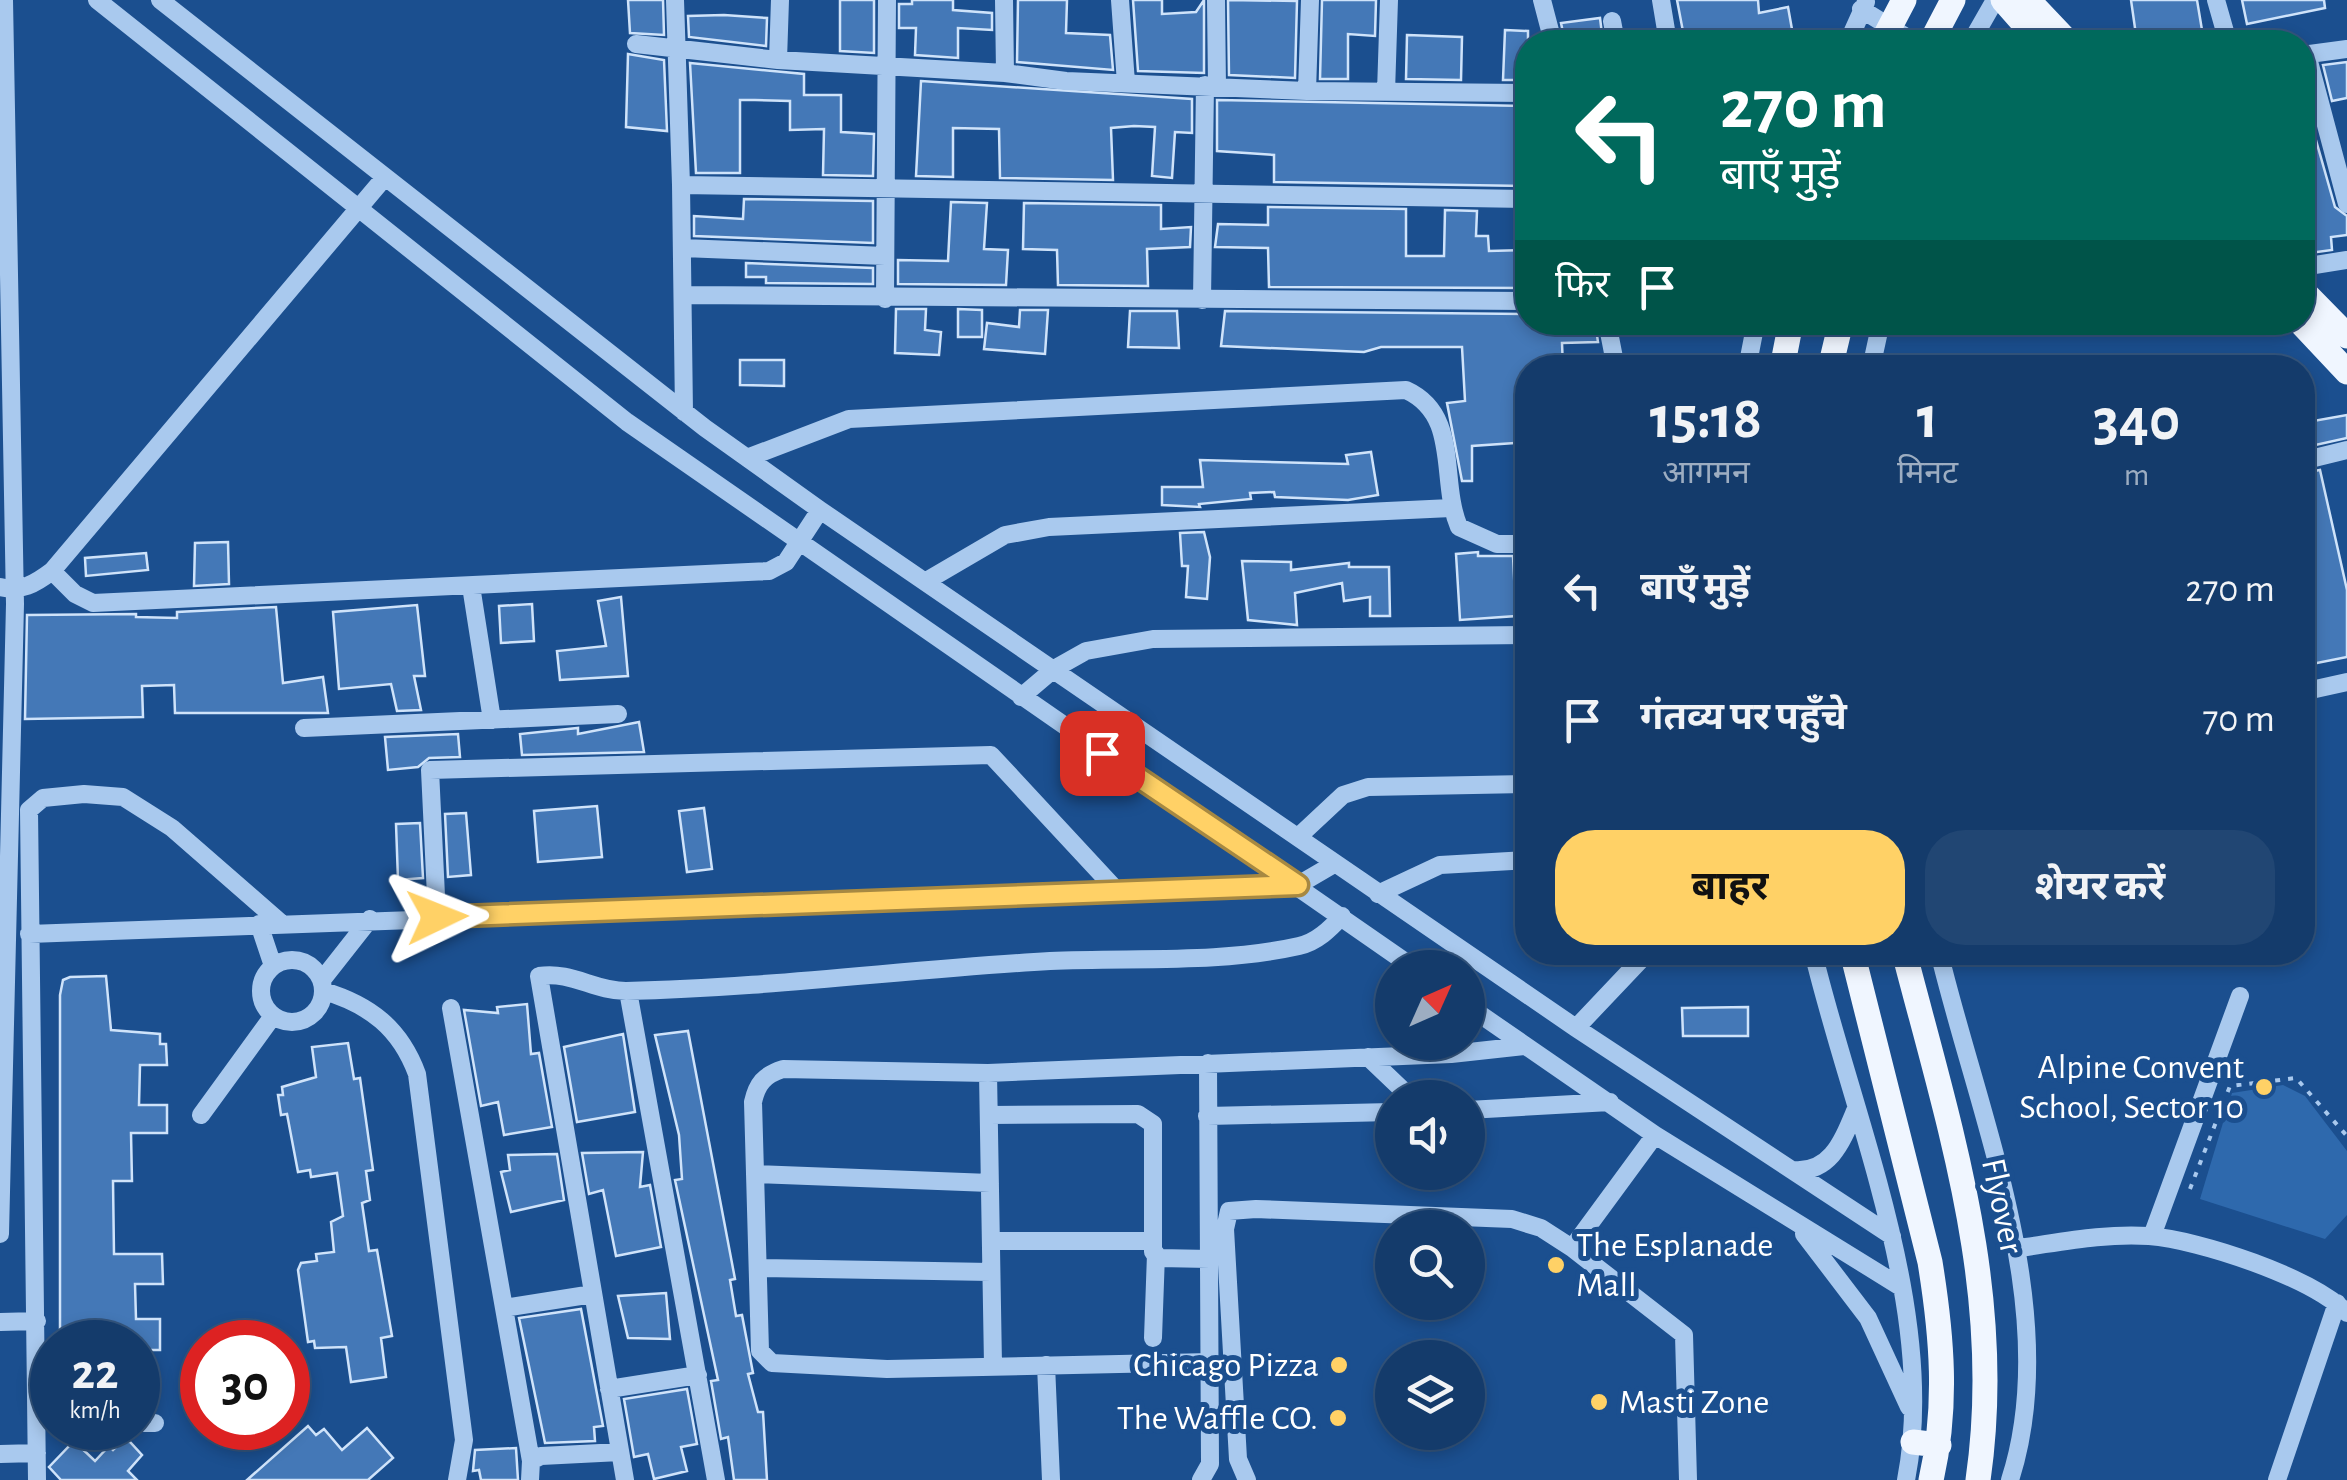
<!DOCTYPE html>
<html lang="hi">
<head>
<meta charset="utf-8">
<style>
  :root { --surface:#143b6b; --page:#214673; --text:#f1f3f6; --muted:#9dadc1; --line:#33557e; --accent:#ffd166 }
  body { margin:0; font-family:"Alegreya Sans","Noto Sans Devanagari",sans-serif; background:var(--page); color:var(--text); height:100vh; display:flex; flex-direction:column; font-size:38px; white-space:nowrap }
  * { box-sizing:border-box; margin:0 }
  p { font-size:32px; color:var(--muted) }
  .icon { flex:none; width:55px; height:55px; fill:none; stroke:currentColor; stroke-width:2; stroke-linecap:round; stroke-linejoin:round }
  .map { position:relative; flex:1; overflow:hidden }
  .details { position:absolute; left:1515px; top:355px; width:800px; height:610px; display:flex; flex-direction:column; background:var(--surface); border-radius:40px; box-shadow:0 5px 15px #0003,0 0 0 2px var(--line) }
  .details>* { flex:none }
  .banner { position:absolute; left:1515px; top:30px; width:800px; height:305px; border-radius:40px; box-shadow:0 5px 15px #0003,0 0 0 2px var(--line); background:#00695c; color:#fff; overflow:hidden }
  .needle { width:65px; rotate:45deg }
  .controls { position:absolute; left:1375px; top:950px; display:grid; gap:20px }
  .controls a { display:grid; place-items:center; width:110px; height:110px; border-radius:50%; background:var(--surface); box-shadow:0 5px 15px #0003,0 0 0 2px var(--line); font-size:50px }
  .speed { position:absolute; left:30px; top:1320px; display:flex; gap:20px; font-size:50px; font-weight:700; text-align:center }
  .speed>* { display:grid; place-content:center; width:130px; height:130px; border-radius:50%; background:var(--surface); box-shadow:0 5px 15px #0003,0 0 0 2px var(--line); line-height:1 }
  .speed small { font-size:25px; font-weight:400 }
  .speed .limit { border:15px solid #d22; background:#fff; color:#111 }
  .pin { position:absolute; display:grid; place-items:center; width:85px; height:85px; color:#fff; margin:-42px; border-radius:20px; box-shadow:0 5px 15px #0006 }
  .me { position:absolute; width:110px; margin:-55px; rotate:88deg; stroke-linejoin:round; filter:drop-shadow(0 0 8px #0008) }
  .turn { display:flex; align-items:center; gap:35px; height:210px; padding:0 40px; font-size:45px }
  .turn .icon { width:130px; height:130px; stroke-width:2.5 }
  .turn b { display:block; font-size:70px; line-height:85px }
  .then { display:flex; align-items:center; height:95px; padding:0 40px; background:#0003; gap:20px; font-size:38px }
  .eta { display:flex; justify-content:space-evenly; align-items:center; height:170px; text-align:center }
  .eta b { font-size:60px; font-weight:700; line-height:70px }
  .primary-button { display:flex; gap:20px; margin-top:auto; padding:20px 40px }
  .primary-button a { flex:1; height:115px; border-radius:40px; background:var(--accent); color:#111; font-size:40px; font-weight:700; line-height:115px; text-align:center }
  .primary-button a+a { background:var(--page); color:var(--text) }
  ul { padding:0; list-style:none }
  li { display:flex; align-items:center; gap:30px; height:130px; padding:0 40px }
  li div { flex:1 }
  li b { display:block; font-size:38px }
  li em { font-style:normal }
  .map>svg:first-child { display:block }
  .green { fill:#2e69ad }
  .building { fill:#4478b7; stroke:#cfe3fa; stroke-width:2.5 }
  .lines { fill:none; stroke-linecap:round; stroke-linejoin:round }
  .path { stroke:#a9c9ee; stroke-width:4; stroke-dasharray:5 8; stroke-linecap:butt }
  .minor { stroke:#a9c9ee; stroke-width:18 }
  .major { stroke:#f0f6ff; stroke-width:25 }
  .major-bridge { stroke:#f0f6ff; stroke-width:25 }
  .route-casing { stroke:#a68842; stroke-width:25 }
  .route { stroke:#ffd166; stroke-width:18 }
  .poi-dot { fill:#ffd166; stroke:#1b4f8f; stroke-width:4 }
  .labels { text-anchor:middle; dominant-baseline:central; stroke-width:10; stroke-linejoin:round; paint-order:stroke }
  .poi-label { font-size:35px; fill:#fff; stroke:#1b4f8f; text-anchor:end }
  .street-label { font-size:35px; fill:#fff; stroke:#1b4f8f }
</style>
</head>
<body>
<div class="map">
<svg width="2347" height="1480" viewBox="0 0 2347 1480">
  <rect width="100%" height="100%" fill="#1b4f8f"/>
  <path class="green" d="M2283,1085l22,11 42,55v64l-22,24 -125,-40 32,-106z"/>
  <path class="building" d="M628,0h35l1,35 -34,-2z
    M840,0h34v53l-34,-2z
    M912,0h41v10l39,3v17l-34,-2v30l-43,-3 1,-27h-17v-24h13z
    M1018,0h49l-1,33 44,2 3,35 -96,-8z
    M1133,0h29v14l34,-2 8,-12v73l-66,-2z
    M1228,0l69,1 -2,77 -66,-3z
    M1322,0h54l-1,36 -27,-2v45h-28z
    M1677,0h81l1,13 29,-6 5,28 -23,7h-85z
    M2131,0h66l7,42h-67z
    M2242,0h82l1,8 -78,16z
    M724,15l43,3 -1,28 -77,-9 -1,-21z
    M1600,18l3,24h-38l-4,-19z
    M1505,30l23,1v49h-25z
    M1407,35l55,2 -1,43 -55,-1z
    M628,54l36,6 3,71 -41,-4z
    M2347,62v36l-15,3 -9,-36z
    M690,63l114,11v21h37v37l33,2 -1,42 -50,-1 1,-46 -34,1v-29l-35,-1h-15v73h-44z
    M921,81l271,18v34l-17,-1 -3,46 -20,-2 3,-49 -21,-1 -23,2 2,52 -113,-2 -1,-49 -46,-1v49l-37,-1z
    M2302,91l33,116 12,9v19l-16,2 1,13 -30,4z
    M1217,100l311,6v80l-254,-4v-27l-57,-4z
    M744,199l129,2v42l-179,-7v-20l49,3z
    M951,202l36,1 -3,46 24,1 -2,35 -108,-1v-24l50,1z
    M1024,203l137,2v24l30,-2 -1,20 -43,2 1,37 -90,-1 -1,-35 -34,-1z
    M1268,207l138,2v47h38l1,-46 32,1 -1,25h12l1,15 39,-1v38l-259,-1 -1,-39 -53,-1 3,-23 50,1z
    M746,263l127,5v16l-107,-1v-6h-20z
    M896,309h30l-1,21 16,2 -2,23 -44,-2z
    M958,309l24,1v27h-24z
    M1020,310h28l-3,44 -61,-5 3,-26 32,4z
    M1130,311h47l2,37 -51,-1z
    M1225,311l303,3v8h67l3,20 -36,1 1,25h-35v74l-56,4v35h-10l-15,-78 18,-2 -3,-54h-81l-17,5 -143,-6z
    M740,360h44v26l-44,-1z
    M2347,415v23l-45,10v-25z
    M1371,452l7,43 -30,5 -73,-3 -1,-5 -24,1 1,6 -52,5 1,3 -38,-2v-18h41l-3,-27 148,4 -2,-9z
    M2320,470l27,120v67l-45,9v-69l6,-1 -6,-23v-100z
    M1204,532l6,25 -3,42 -21,-2 2,-31h-6l-2,-33z
    M228,542l1,42 -35,2 1,-43z
    M1478,552v4h35l3,60 -56,4 -4,-66z
    M146,553l2,17 -62,6 -1,-18z
    M1242,561l49,1v8l58,-7v4h40l1,49h-20v-19l-26,4 -2,-18 -47,10 2,32 -49,-5z
    M621,597l7,79 -68,4 -3,-29 49,-5 -8,-45z
    M532,604l2,37 -33,2 -2,-37z
    M417,605l8,71h-11l7,34 -24,1 -6,-27 -52,5 -6,-77z
    M276,607l7,76 40,-6 5,36h-153l-1,-28 -32,1 1,31 -118,2 2,-104 109,-1v3l41,1v-6z
    M639,722l5,30 -122,3 -2,-21 58,-6v6z
    M458,734l2,23 -31,1 -11,9 -30,3 -3,-33z
    M597,806l5,51 -64,5 -4,-51z
    M704,808l8,61 -25,3 -8,-61z
    M466,813l5,62 -23,2 -3,-63z
    M420,823l3,55 -25,2 -2,-56z
    M106,976l5,54 49,4v10h6l1,21h-27l-1,40h28v28h-36l1,48h-19l1,73h48l1,30h-28l1,35h24v31h-22v-8h-78v-347l3,-15 7,-3z
    M527,1004l4,50 8,-1 13,74 -48,8 -6,-33 -17,4 -17,-96 34,3 -1,-6z
    M1748,1007v29h-65l-1,-28z
    M688,1031l47,248 -5,1 6,36 6,-1 11,58 -5,1 10,38h5l4,68h-33l-6,-43 -7,2 -10,-58 7,-1 -43,-200 7,-1 -3,-44 -24,-100z
    M623,1034l12,78 -58,10 -13,-75z
    M348,1043l6,36 6,-1 13,92 -7,1 4,29 -8,3 7,48 8,-1 15,86 -11,2 5,39 -35,5 -5,-35 -31,1 -1,-7 -6,1 -10,-72 3,-7 16,-2 -1,-7 18,-2 -3,-30 12,-6 -6,-43 -26,4 -1,-7 -12,2 -11,-58 -6,1 -3,-20h5l-1,-8 34,-10 -4,-30z
    M643,1152l-3,35 10,-2 11,62 -45,9 -13,-66 -14,4 -7,-41z
    M557,1154l7,46 -53,12 -10,-40 9,-2 -2,-15z
    M666,1293l4,46 -42,-1 -10,-42z
    M581,1309l22,117 -9,1 1,14 -50,2 -26,-125z
    M687,1389l10,55 -16,3 6,24 -33,8 -6,-25 -14,3 -10,-58z
    M308,1426l8,9 8,-6 18,21 25,-22 26,30 -25,22h-121z
    M74,1441l21,20 14,-15 4,4 9,-9 8,1 12,13 -14,16 9,9h-76l-12,-13z
    M516,1448l2,32h-37l-2,-10 -6,1 2,-21z"/>
  <g class="lines">
    <path class="path" d="M2190,1189l40,-103 66,-8 51,58"/>
    <path class="minor" d="M97,0l530,422 787,546
      M160,0l545,428 115,82 756,518 316,208
      M675,0l6,185
      M1004,0l1,73
      M1120,0l6,83
      M1216,0l1,86
      M1542,0l11,42
      M1661,0l7,42
      M2216,0l12,42
      M1861,9l53,33
      M1612,21l4,21
      M1848,42l18,-40
      M1971,42l24,-42
      M636,44l142,16 227,13 61,8 241,10 221,2
      M2307,54l40,150
      M2302,55l45,-6
      M778,60l2,-60
      M1307,91l3,-91
      M1386,92l3,-92
      M683,248l202,8
      M2302,267l45,-7
      M683,295l845,6
      M885,299l2,-299
      M1202,300l3,-215
      M1607,322l9,46
      M1747,368l9,-46
      M1871,368l10,-46
      M684,412l-3,-227 847,14
      M747,458l102,-39 557,-29c55,25 33,90 53,137l38,17h31
      M2302,461l45,-11
      M52,571l23,23 18,9 676,-32 17,-9 34,-52
      M928,580l77,-45 44,-8 402,-19
      M471,586l21,134
      M0,587c21,5 35,-3 52,-16l333,-394
      M2302,692l45,-10
      M1021,697l33,-28 32,-18 67,-12 375,-4
      M304,728l314,-14
      M1298,837l45,-42 25,-8 160,-3
      M1378,894l62,-29 88,-5
      M437,917l-7,-147 561,-15 129,139
      M259,924l14,42
      M29,934l1237,-45 32,-4 36,-21
      M1813,952c39,163 126,361 93,528
      M1939,952c39,163 125,361 71,528
      M261 991a31 31 0 1 1 62 0a31 31 0 1 1-62 0Z
      M322,980l48,-61
      M324,991c46,14 76,37 93,83l47,366 -7,40
      M628,991l88,489
      M1468,1006l187,129 246,152
      M451,1008l80,453
      M1576,1028l72,-76
      M1368,1057l43,41
      M988,1073l5,292
      M1468,1110l142,-8
      M201,1115l72,-99
      M989,1115l149,-1 15,10v128l6,6 51,1
      M1207,1116l185,-4
      M1792,1170c38,4 50,-28 63,-59
      M755,1174l235,9
      M0,1234l15,-630 -11,-604
      M1804,1234l64,84 41,89
      M2152,1236l88,-240
      M991,1241h162
      M1572,1248l83,-113
      M2019,1248c43,-6 86,-15 130,-12 51,4 162,41 198,77
      M758,1268l233,4
      M504,1308l89,-14
      M0,1322l37,-1
      M1153,1338l3,-84
      M1211,1362l-324,7 -115,-6 -12,-12 -7,-249c4,-18 11,-27 30,-33l205,4 463,-19 73,-8
      M1046,1365l5,115
      M609,1389l89,-14
      M138,1423h17
      M0,1454l37,-1
      M37,1480l-8,-670 14,-12 41,-4 39,3 49,31 109,95
      M530,1480l1,-19 10,-5 79,-4
      M625,1480l-86,-504c33,-5 55,15 87,15 142,-3 283,-22 424,-30 82,-4 169,3 249,-15 18,-4 31,-17 43,-30
      M1201,1480l9,-16 -2,-401
      M1247,1480l-9,-21 -13,-230 4,-18 27,-2 256,10 29,9 31,20 112,87 4,145
      M2277,1480l60,-177"/>
    <path class="major" d="M2003,0l37,42
      M2028,0l40,42
      M1931,42l22,-42
      M2302,290l45,46
      M2300,322l47,50
      M1782,368l9,-46
      M1830,368l11,-46
      M1852,952l78,310c12,74 18,144 1,218
      M1904,952c46,177 101,343 74,528
      M1913,1442l26,3"/>
    <path class="major-bridge" d="M1882,42l22,-42"/>
  </g>
  <g class="lines">
    <g class="route-casing">
      <path id="route" d="M437,917l861,-32 -196,-132"/>
    </g>
    <use href="#route" class="route"/>
  </g>
  <g class="poi-dot">
    <circle cx="2264" cy="1087" r="10"/>
    <circle cx="1556" cy="1265" r="10"/>
    <circle cx="1339" cy="1365" r="10"/>
    <circle cx="1599" cy="1402" r="10"/>
    <circle cx="1338" cy="1418" r="10"/>
  </g>
  <g class="labels">
    <g class="poi-label">
      <text x="2244" y="1067">Alpine Convent<tspan x="2244" dy="40">School, Sector 10</tspan></text>
      <text x="1576" y="1245" text-anchor="start">The Esplanade<tspan x="1576" dy="40">Mall</tspan></text>
      <text x="1319" y="1365">Chicago Pizza</text>
      <text x="1619" y="1402" text-anchor="start">Masti Zone</text>
      <text x="1318" y="1418">The Waffle CO.</text>
    </g>
    <g class="street-label">
      <text transform="translate(2002 1206) rotate(78)">Flyover</text>
    </g>
  </g>
</svg>
<div class="controls">
<a><svg class="needle" viewBox="-14 -14 28 28"><path d="M0-13l5 13h-10z" fill="#e53935"/><path d="M0 13l5-13h-10z" fill="#9dadc1"/></svg></a>
<a><svg class="icon" aria-label="sound" viewBox="0 0 24 24"><path d="M4 9h4l5-4v14l-5-4H4zM17 9q2 3 0 6"/></svg></a>
<a><svg class="icon" aria-label="search" viewBox="0 0 24 24"><circle cx="10" cy="10" r="6"/><path d="M15 15l6 6"/></svg></a>
<a><svg class="icon" aria-label="layers" viewBox="0 0 24 24"><path d="M12 4l9 5-9 5-9-5zM3 14l9 5 9-5"/></svg></a>
</div>
<div class="speed"><div>22<small>km/h</small></div><div class="limit">30</div></div>
<div class="pin" style="left:1102px;top:753px;background:#d93025"><svg class="icon" aria-label="arrive" viewBox="0 0 24 24"><path d="M6 21V4h12l-3 4 3 4H6"/></svg></div>
<svg class="me" style="left:437px;top:917px" viewBox="-20 -20 40 40"><path d="M0-17L14 15 0 8-14 15z" fill="#ffd166" stroke="#fff" stroke-width="4"/></svg>
<div class="banner">
<div class="turn"><svg class="icon" aria-label="left" viewBox="0 0 24 24"><path d="M17 20v-9H6M10 6l-5 5 5 5"/></svg><div><b>270 m</b>बाएँ मुड़ें</div></div>
<div class="then">फिर<svg class="icon" aria-label="arrive" viewBox="0 0 24 24"><path d="M6 21V4h12l-3 4 3 4H6"/></svg></div>
</div>
<section class="details">
<div class="eta">
<div><b>15:18</b><p>आगमन</p></div>
<div><b>1</b><p>मिनट</p></div>
<div><b>340</b><p>m</p></div>
</div>
<ul>
<li><svg class="icon" aria-label="left" viewBox="0 0 24 24"><path d="M17 20v-9H6M10 6l-5 5 5 5"/></svg><div><b>बाएँ मुड़ें</b></div><em>270 m</em></li>
<li><svg class="icon" aria-label="arrive" viewBox="0 0 24 24"><path d="M6 21V4h12l-3 4 3 4H6"/></svg><div><b>गंतव्य पर पहुँचे</b></div><em>70 m</em></li>
</ul>
<div class="primary-button"><a>बाहर</a><a>शेयर करें</a></div>
</section>
</div>
</body>
</html>
